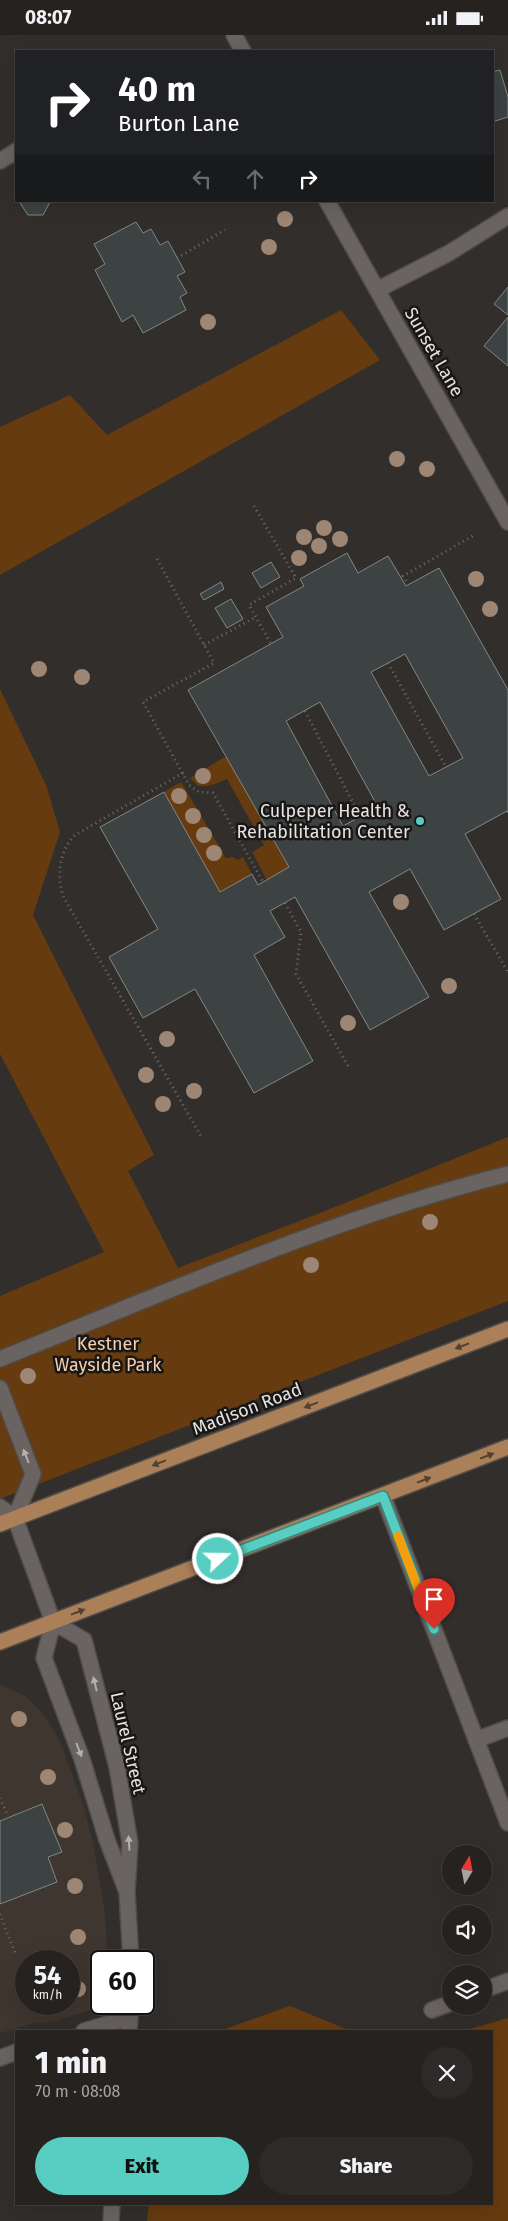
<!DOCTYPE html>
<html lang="en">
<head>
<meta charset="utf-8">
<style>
  :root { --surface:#262220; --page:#2e2a29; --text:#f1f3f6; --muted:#a4a4a5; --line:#423f3e; --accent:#57cec1 }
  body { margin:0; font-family:"Fira Sans",sans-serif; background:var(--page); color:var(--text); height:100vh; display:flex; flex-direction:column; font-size:19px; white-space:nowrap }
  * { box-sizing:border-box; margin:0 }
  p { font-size:16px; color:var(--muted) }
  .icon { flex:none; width:28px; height:28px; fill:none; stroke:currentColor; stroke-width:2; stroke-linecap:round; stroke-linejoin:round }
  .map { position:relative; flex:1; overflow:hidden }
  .drawer { position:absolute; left:15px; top:1995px; width:478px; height:175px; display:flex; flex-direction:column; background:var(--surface); border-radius:0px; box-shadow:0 5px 20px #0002,0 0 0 1px var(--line) }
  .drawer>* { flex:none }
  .banner { position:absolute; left:15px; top:15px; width:479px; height:152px; border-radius:0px; box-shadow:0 5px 20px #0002,0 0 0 1px var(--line); background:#202124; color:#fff; overflow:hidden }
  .needle { width:32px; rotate:10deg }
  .controls { position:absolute; left:442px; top:1810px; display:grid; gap:10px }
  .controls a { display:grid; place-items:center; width:50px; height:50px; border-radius:50%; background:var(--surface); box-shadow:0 5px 20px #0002,0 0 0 1px var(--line); font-size:25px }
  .speed { position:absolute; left:15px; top:1915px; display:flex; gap:10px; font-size:25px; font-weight:700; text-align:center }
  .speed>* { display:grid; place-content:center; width:65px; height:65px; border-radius:50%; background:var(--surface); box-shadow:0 5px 20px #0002,0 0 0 1px var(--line); line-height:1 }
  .speed small { font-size:12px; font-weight:400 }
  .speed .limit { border:2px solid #111; border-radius:8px; background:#fff; color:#111 }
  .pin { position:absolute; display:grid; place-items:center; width:42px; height:42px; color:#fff; margin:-51px -21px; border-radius:50% 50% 50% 0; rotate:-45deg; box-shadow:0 0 5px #0007 }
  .pin .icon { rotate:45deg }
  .me { position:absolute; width:55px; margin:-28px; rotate:69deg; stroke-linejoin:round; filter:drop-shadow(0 0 4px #0008) }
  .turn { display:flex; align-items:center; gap:18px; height:105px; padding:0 20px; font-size:22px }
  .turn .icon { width:65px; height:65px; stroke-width:2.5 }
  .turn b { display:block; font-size:35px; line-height:42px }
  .lanes { display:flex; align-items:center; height:48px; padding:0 20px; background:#0003; justify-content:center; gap:25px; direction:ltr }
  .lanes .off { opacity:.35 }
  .round { display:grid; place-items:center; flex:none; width:52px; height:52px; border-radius:26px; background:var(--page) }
  .head { display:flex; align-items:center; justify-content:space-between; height:85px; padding:0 20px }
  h1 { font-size:30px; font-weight:800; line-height:38px }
  .primary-button { display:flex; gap:10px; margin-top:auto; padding:10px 20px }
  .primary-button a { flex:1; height:58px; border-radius:30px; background:var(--accent); color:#111; font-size:20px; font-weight:800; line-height:58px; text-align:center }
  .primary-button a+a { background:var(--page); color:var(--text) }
  .status { display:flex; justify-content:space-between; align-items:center; height:35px; padding:0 25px; background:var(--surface); direction:ltr }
  .status svg { height:14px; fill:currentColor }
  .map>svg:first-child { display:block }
  .built { fill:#3f362f; fill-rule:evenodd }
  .green { fill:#663b10 }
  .building { fill:#3d4342; stroke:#828887; fill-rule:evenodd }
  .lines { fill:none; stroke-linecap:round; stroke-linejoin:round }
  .minor-casing { stroke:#4f4c49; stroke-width:18 }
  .major-casing { stroke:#4f4c49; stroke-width:18 }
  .path { stroke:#6f6b68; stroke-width:3; stroke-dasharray:1 4; stroke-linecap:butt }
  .minor { stroke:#696461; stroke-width:15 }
  .major { stroke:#ab7f58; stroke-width:15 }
  .tree { fill:#9d8673 }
  .oneway { fill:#534130 }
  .oneway2 { fill:#b3b0ad }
  .route-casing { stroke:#39867d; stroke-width:12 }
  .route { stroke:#57cec1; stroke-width:9 }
  .slow { stroke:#f59e0b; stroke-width:9 }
  .poi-dot { fill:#57cec1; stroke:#191716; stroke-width:2 }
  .labels { text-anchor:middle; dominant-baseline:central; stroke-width:5; stroke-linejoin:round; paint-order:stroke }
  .street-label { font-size:18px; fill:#e5e2e0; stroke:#191716 }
  .poi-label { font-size:18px; fill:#e5e2e0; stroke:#191716; text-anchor:end }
  .park-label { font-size:18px; fill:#f5ceae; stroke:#191716 }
</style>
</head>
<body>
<div class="status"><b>08:07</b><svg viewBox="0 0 49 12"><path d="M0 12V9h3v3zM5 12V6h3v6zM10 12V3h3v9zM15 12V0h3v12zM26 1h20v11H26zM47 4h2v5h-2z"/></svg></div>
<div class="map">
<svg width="508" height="2186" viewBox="0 0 508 2186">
  <rect width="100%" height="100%" fill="#322e2b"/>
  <path class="built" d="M0,1650l20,8 10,7 15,16 15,25 24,66 9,36 12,71 3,47h-7v43l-10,6 -39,12 -19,1 -33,10zM26,1926h43v43h-43z"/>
  <path class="green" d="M341,275l39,50 -380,215v-148l70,-32 37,40z
    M0,654l46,96 14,47 -27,83 121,240 -26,16 50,97 147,-57 183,-74v164l-508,198v-203l104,-44 -104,-198z
    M226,721l63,111 -22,13 -15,-28 12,-7 -37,-66c-10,4 -17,8 -29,7l-8,-8z
    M181,747l45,76 7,-1 5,3 5,-3 9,17 -32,18 -56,-100z
    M290,1971l61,25h-132z
    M508,1983v203h-361l2,-17h342v-173h-28z"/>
  <path class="building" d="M500,35l8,27v20l-16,5v-50z
    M21,166h28l1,1 -7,13h-15l-8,-12z
    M136,187l7,11 8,-4 9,16 8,-4 17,31 -8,4 10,17 -7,4 6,13 -43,23 -10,-18 -11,7 -27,-52 10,-6 -11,-20z
    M508,252v28l-14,-11z
    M508,282v49l-24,-20z
    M347,518l11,20 30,-17 18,30 33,-18 69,122v123l-1,-2 -42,23 36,65 -57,31 -34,-61 -41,23 60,105 -59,33 -75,-133 -25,14 15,26 -31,18 59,106 -59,32 -59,-104 -52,29 -34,-61 49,-28 -58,-102 64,-35 56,100 32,-18 6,11 31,-18 -101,-177 95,-53 -17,-30 38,-21 -4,-7zM405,619l58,104 -34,18 -58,-104zM320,667l58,105 -35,19 -57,-105z
    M271,527l9,15 -19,11 -9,-15z
    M221,547l3,7 -20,11 -4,-6z
    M231,564l12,20 -16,9 -12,-20z
    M42,1769l20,48 -14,5 9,25 -57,22v-83z"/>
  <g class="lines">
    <g class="minor-casing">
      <path id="minor" d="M234,0l9,16
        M0,126l16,-10
        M327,166l181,321
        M377,255l72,-37 59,-37
        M0,1324c167,-67 333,-141 508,-185
        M0,1353l33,86 -18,44
        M383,1461l125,327
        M0,1472l15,11
        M15,1483l38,104 -9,36 38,101 25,81 20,52
        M53,1587l31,18 33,127 13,76 -3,49 4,69
        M476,1705l32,-12
        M484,1955l24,-9
        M432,1975l19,-7
        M84,1996l46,-14
        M129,1996l2,-27
        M0,2023l16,-6
        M111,2186l1,-17"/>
    </g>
    <g class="major-casing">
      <path id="major" d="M0,1489l508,-195
        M0,1607l508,-195"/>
    </g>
    <path class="path" d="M177,223l48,-28
      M254,471l42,72 -47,27 22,39
      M157,524l57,104 -71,39 46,83 10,7 14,1 50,89
      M409,550l-6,-9 73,-42
      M204,610l52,-28
      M388,628l58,104
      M305,676l55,105
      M183,738l-108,62c-16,16 -19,42 -11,63l138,240
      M285,868l16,29 -5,42 52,92
      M474,879l34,58
      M0,1763l7,16
      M0,1879l16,42"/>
    <use href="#minor" class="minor"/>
    <use href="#major" class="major"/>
  </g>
  <g class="tree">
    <circle cx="285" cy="184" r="8"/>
    <circle cx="269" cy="212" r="8"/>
    <circle cx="208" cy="287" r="8"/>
    <circle cx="397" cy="424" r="8"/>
    <circle cx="427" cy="434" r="8"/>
    <circle cx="324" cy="493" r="8"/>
    <circle cx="304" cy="502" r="8"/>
    <circle cx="340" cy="504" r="8"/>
    <circle cx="319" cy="511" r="8"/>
    <circle cx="299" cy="523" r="8"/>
    <circle cx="476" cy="544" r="8"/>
    <circle cx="490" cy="574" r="8"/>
    <circle cx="39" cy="634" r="8"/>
    <circle cx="82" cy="642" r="8"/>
    <circle cx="203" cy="741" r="8"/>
    <circle cx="179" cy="761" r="8"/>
    <circle cx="193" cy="781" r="8"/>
    <circle cx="204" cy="800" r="8"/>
    <circle cx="214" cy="818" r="8"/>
    <circle cx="401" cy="867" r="8"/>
    <circle cx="449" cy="951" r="8"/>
    <circle cx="348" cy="988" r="8"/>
    <circle cx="167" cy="1004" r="8"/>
    <circle cx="146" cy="1040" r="8"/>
    <circle cx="194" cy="1056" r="8"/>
    <circle cx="163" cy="1069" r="8"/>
    <circle cx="430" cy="1187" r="8"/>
    <circle cx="311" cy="1230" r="8"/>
    <circle cx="67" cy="1330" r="8"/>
    <circle cx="28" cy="1341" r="8"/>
    <circle cx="19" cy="1684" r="8"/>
    <circle cx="48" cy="1742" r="8"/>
    <circle cx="65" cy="1795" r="8"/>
    <circle cx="75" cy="1851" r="8"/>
    <circle cx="78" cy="1902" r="8"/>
    <circle cx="78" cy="1954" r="8"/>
  </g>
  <defs><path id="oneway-solid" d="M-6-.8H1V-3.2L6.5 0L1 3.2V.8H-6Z" transform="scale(1.25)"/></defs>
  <g class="oneway">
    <use href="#oneway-solid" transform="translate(462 1311) rotate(159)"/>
    <use href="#oneway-solid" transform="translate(311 1370) rotate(159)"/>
    <use href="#oneway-solid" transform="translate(487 1421) rotate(-21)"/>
    <use href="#oneway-solid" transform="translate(159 1428) rotate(159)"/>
    <use href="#oneway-solid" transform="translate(424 1445) rotate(-21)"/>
    <use href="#oneway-solid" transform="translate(78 1577) rotate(-21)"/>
  </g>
  <g class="oneway2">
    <use href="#oneway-solid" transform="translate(26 1421) rotate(-111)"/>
    <use href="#oneway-solid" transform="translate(95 1649) rotate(-104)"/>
    <use href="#oneway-solid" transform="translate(79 1715) rotate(69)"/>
    <use href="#oneway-solid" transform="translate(129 1808) rotate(-94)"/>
  </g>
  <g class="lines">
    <g class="route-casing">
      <path id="route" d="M218,1524l165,-63 51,133"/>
    </g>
    <use href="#route" class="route"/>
    <path class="slow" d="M398,1501l23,60"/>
  </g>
  <circle class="poi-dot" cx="420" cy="786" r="5"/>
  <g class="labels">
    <g class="street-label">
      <text transform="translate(434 317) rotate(60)">Sunset Lane</text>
      <text transform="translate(247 1374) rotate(-21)">Madison Road</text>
      <text transform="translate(128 1708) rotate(77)">Laurel Street</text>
    </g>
    <g class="poi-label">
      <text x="410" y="776">Culpeper Health &amp;<tspan x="410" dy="21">Rehabilitation Center</tspan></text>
    </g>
    <g class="park-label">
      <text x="108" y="1309">Kestner<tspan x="108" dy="21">Wayside Park</tspan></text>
    </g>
  </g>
</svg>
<div class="controls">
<a><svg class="needle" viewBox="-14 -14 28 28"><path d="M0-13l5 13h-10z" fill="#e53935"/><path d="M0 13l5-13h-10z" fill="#a4a4a5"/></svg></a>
<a><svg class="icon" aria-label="sound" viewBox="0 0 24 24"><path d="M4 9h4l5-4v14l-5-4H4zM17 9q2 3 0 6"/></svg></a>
<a><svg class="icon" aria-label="layers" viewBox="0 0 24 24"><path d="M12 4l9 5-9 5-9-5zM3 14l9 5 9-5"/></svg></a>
</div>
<div class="speed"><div>54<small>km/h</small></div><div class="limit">60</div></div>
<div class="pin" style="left:434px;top:1594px;background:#d93025"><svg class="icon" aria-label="arrive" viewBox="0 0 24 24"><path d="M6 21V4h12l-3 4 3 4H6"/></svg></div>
<svg class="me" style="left:218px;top:1524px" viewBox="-20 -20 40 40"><circle r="17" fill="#57cec1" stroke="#fff" stroke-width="3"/><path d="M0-11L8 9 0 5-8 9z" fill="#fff"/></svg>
<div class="banner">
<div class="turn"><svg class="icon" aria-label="right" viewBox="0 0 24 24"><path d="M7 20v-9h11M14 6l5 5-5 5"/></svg><div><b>40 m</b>Burton Lane</div></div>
<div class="lanes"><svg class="icon off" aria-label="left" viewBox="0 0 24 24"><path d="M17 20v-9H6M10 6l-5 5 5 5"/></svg><svg class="icon off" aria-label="ahead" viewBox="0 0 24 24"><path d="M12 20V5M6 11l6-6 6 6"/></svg><svg class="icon" aria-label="right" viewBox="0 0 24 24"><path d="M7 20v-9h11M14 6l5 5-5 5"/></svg></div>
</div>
<section class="drawer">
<div class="head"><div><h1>1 min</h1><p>70 m · 08:08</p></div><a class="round"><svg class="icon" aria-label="close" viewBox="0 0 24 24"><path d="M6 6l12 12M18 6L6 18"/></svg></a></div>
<div class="primary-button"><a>Exit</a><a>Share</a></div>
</section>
</div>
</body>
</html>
